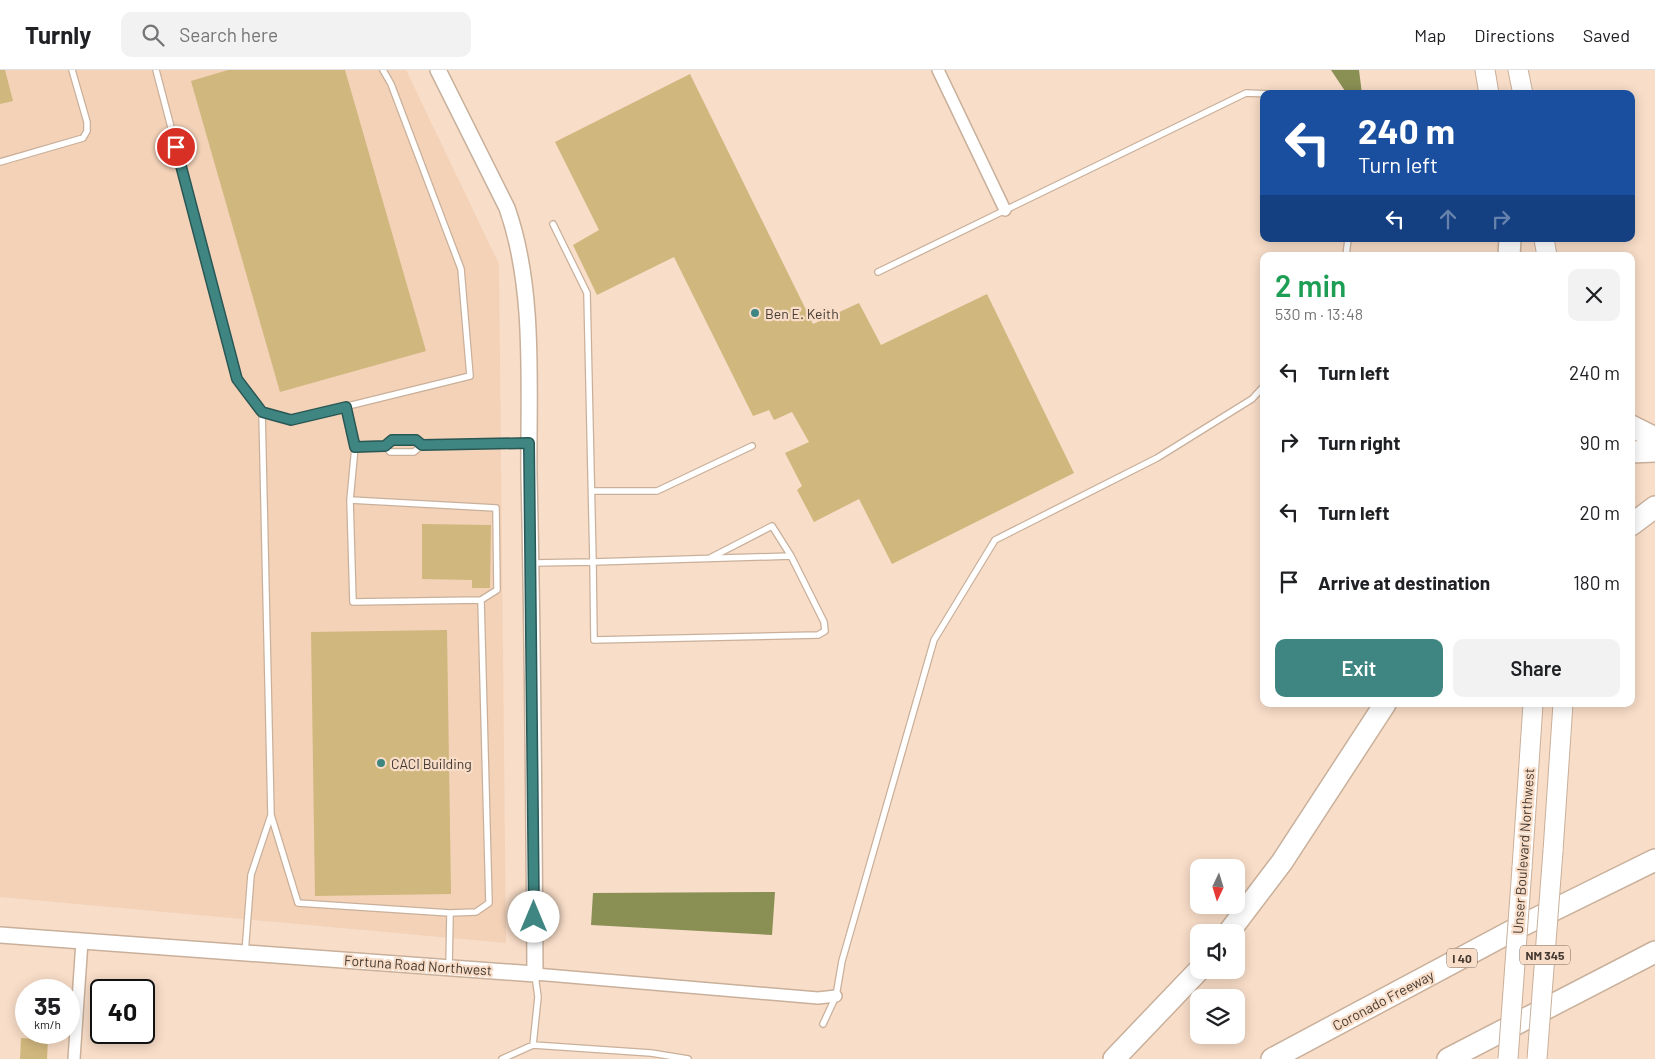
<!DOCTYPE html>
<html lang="en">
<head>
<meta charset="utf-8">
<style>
  :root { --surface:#fff; --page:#f2f2f2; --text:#202124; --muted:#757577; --line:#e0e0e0; --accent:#3f8682 }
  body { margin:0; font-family:Barlow,sans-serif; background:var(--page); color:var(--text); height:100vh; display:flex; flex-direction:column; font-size:19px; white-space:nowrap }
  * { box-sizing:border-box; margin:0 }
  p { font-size:16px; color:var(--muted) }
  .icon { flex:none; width:28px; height:28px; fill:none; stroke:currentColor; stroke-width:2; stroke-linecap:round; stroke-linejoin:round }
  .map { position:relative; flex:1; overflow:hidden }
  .panel { position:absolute; left:1260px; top:182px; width:375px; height:455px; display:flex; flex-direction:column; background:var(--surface); border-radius:10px; box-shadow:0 2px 12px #0003 }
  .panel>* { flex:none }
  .guide { position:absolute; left:1260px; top:20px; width:375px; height:152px; border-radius:10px; box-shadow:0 2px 12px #0003; background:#1a4fa0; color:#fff; overflow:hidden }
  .needle { width:32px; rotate:184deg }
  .fabs { position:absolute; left:1190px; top:789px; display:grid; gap:10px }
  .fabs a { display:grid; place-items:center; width:55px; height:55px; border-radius:10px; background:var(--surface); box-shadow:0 2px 12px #0003; font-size:25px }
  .speed { position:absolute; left:15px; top:909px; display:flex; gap:10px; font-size:25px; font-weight:700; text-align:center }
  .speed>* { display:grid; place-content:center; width:65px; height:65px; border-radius:50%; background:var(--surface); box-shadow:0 2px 12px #0003; line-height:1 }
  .speed small { font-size:12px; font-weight:400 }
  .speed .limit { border:2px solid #111; border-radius:8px; background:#fff; color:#111 }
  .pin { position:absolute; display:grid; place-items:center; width:42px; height:42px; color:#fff; margin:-21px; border:2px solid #fff; border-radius:50%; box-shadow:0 1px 5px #0007 }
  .me { position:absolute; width:55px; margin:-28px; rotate:0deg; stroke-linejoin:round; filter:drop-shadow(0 0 4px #0008) }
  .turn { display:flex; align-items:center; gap:18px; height:105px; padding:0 15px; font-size:22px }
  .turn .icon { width:65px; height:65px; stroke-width:2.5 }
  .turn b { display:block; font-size:35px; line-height:42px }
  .lanes { display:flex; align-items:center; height:48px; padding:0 15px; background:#0003; justify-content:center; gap:25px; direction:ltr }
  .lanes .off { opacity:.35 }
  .round { display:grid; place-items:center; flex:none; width:52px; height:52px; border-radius:10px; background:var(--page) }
  .overview { display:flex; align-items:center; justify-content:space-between; height:85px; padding:0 15px }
  h1 { font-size:30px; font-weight:600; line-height:38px; color:#1e9e55 }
  .action { display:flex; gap:10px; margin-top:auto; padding:10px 15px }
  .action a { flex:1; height:58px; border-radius:10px; background:var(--accent); color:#fff; font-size:20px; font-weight:600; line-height:58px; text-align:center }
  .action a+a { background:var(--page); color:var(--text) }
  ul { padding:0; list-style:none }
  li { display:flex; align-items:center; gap:15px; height:70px; padding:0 15px }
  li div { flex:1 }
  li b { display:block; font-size:19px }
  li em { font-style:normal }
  header { display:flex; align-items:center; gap:30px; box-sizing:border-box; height:70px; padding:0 25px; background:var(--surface); border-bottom:1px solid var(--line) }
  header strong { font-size:24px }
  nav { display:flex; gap:28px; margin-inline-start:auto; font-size:18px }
  .search { width:350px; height:45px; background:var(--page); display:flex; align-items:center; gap:12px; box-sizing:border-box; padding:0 18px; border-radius:10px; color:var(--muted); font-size:19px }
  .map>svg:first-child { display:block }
  .built { fill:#f3d2b8 }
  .water { fill:#8a8f54 }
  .building { fill:#d0b77d }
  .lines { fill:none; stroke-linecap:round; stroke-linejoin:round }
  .service-casing { stroke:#c9b09b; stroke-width:8 }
  .minor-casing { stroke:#c9b09b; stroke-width:14 }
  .tertiary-casing { stroke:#c9b09b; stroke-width:18 }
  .primary-casing { stroke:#c9b09b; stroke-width:21 }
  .motorway-casing { stroke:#c9b09b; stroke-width:24 }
  .service { stroke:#fff; stroke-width:5.5 }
  .minor { stroke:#fff; stroke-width:11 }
  .tertiary { stroke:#fff; stroke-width:15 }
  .primary { stroke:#fff; stroke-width:19 }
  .motorway { stroke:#fff; stroke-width:21 }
  .primary-bridge-casing { stroke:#c9b09b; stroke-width:21; stroke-linecap:butt }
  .primary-bridge { stroke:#fff; stroke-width:19 }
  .route-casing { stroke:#295754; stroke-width:12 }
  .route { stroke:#3f8682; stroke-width:9 }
  .poi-dot { fill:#3f8682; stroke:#f8ddc8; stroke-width:2 }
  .labels { text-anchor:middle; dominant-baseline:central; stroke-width:4.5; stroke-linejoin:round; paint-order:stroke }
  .shield { fill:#f8ddc8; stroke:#7b6b5e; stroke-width:1 }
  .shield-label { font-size:12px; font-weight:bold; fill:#453a31 }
  .poi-label { font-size:14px; fill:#453a31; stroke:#f8ddc8; text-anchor:start }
  .street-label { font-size:14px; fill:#453a31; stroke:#f8ddc8 }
</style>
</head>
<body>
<header>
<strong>Turnly</strong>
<div class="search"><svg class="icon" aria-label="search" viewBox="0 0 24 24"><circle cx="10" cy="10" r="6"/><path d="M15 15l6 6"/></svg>Search here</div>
<nav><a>Map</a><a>Directions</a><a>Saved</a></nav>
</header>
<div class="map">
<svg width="1655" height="989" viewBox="0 0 1655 989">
  <rect width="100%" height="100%" fill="#f8ddc8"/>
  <path class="built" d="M0,0h406l93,194 7,679 -506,-46z"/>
  <path class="water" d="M1331,0h28l3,24h-15z
    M775,822l-3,43 -181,-10 2,-32z"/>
  <path class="building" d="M0,0h5l8,31 -13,3z
    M228,0h117l81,281 -146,41 -89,-311z
    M690,4l123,250 46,-21 22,42 106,-51 87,179 -182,91 -33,-65 -45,23 -17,-32 5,-4 -17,-33 24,-11 -17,-30 -18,8 -5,-10 -16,6 -79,-159 -77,38 -24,-50 26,-15 -44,-88z
    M422,454l69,1 -1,63h-18v-8l-50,-1z
    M447,560l4,264 -136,2 -4,-264z
    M21,968l27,2 -1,19h-27z"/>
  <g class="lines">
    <g class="service-casing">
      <path id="service" d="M156,0l81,309 25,33 29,8 179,-44 -9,-107 -70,-185 -8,-14
        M0,92l83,-24 4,-7v-9l-15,-52
        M1346,186l2,-17
        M878,202l368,-179 24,1
        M346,337l9,40 30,-1 7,-5 23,-1 7,5
        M262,342l9,403
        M385,376l5,6h24l8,-7 107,-2
        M355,377l-5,53 3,102 128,-2 8,303 -13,9 -26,1 -1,55
        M593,421h64l95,-45
        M350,430l146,8 1,82 -16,10
        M791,486l33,66 1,9 -7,4 -224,5 -1,-78z
        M710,488l62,-32 19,30
        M531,493l62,-1 -6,-269 -34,-69
        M245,883l6,-78 20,-60 27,88 152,10
        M823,954l13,-28 6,-35 92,-321 61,-100 162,-82 95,-59 12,-13
        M533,975l5,-48 -3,-22
        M502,989l31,-14 118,8 37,6"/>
    </g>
    <g class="minor-casing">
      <path id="minor" d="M938,0l67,140
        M535,904l283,24 18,-2
        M74,989l8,-118"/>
    </g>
    <g class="tertiary-casing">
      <path id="tertiary" d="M0,865l535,39c-1,-166 -2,-332 -6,-498 -1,-87 7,-186 -22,-268l-69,-138"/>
    </g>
    <g class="primary-casing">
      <path id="primary" d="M1485,0l4,24
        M1518,0l5,24
        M1544,169l3,17
        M1553,781l10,-147
        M1522,798l11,-164"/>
    </g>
    <g class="motorway-casing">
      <path id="motorway" d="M1509,186l1,-17
        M1631,356l24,12
        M1631,382l24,-1
        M1631,455l24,-18
        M1229,862l53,-70 103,-158
        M1114,989l85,-89
        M1272,989l251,-134 132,-65
        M1448,989l207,-107"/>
    </g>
    <use href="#service" class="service"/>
    <use href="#minor" class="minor"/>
    <use href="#tertiary" class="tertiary"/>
    <use href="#primary" class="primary"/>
    <use href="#motorway" class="motorway"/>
    <g class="primary-bridge-casing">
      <path id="primary-bridge" d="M1508,989l14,-191
        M1537,989l16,-208"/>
    </g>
    <use href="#primary-bridge" class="primary-bridge"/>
  </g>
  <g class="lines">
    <g class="route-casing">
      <path id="route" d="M176,77l61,232 25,33 29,8 55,-13 9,40 30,-1 7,-6h24l6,5 107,-2 5,474"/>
    </g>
    <use href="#route" class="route"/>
  </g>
  <g class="poi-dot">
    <circle cx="755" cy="243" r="5"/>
    <circle cx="381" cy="693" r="5"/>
  </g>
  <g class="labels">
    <g class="shield">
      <rect x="1520" y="875.5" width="50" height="19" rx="4"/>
      <rect x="1447" y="878.5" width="30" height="19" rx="4"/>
    </g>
    <g class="shield-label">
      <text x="1545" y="885">NM 345</text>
      <text x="1462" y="888">I 40</text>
    </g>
    <g class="poi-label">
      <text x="765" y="243">Ben E. Keith</text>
      <text x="391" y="693">CACI Building</text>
    </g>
    <g class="street-label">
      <text transform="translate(1523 781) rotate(-86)">Unser Boulevard Northwest</text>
      <text transform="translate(418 895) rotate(4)">Fortuna Road Northwest</text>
      <text transform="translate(1383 930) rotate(-28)">Coronado Freeway</text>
    </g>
  </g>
</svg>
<div class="fabs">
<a><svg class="needle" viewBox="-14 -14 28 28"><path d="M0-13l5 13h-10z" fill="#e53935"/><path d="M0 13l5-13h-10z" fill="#757577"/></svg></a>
<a><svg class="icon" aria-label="sound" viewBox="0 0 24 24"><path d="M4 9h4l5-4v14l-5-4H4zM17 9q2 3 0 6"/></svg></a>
<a><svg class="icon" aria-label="layers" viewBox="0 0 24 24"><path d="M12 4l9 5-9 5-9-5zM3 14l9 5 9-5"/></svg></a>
</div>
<div class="speed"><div>35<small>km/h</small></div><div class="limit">40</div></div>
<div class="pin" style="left:176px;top:77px;background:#d93025"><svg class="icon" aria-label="arrive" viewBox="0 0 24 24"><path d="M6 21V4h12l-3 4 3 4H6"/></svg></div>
<svg class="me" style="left:534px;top:847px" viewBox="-20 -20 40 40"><circle r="19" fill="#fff"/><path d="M0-13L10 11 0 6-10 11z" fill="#3f8682"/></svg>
<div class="guide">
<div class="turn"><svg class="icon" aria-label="left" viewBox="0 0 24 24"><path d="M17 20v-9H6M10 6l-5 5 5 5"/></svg><div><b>240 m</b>Turn left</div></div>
<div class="lanes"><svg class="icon" aria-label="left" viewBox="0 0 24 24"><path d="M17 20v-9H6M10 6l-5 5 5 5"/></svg><svg class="icon off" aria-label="ahead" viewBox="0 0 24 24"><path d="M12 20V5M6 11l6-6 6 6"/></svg><svg class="icon off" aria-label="right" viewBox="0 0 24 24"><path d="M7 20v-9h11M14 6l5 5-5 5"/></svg></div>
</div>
<section class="panel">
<div class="overview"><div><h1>2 min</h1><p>530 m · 13:48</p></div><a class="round"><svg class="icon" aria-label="close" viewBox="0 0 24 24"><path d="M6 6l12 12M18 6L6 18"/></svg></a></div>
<ul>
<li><svg class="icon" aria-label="left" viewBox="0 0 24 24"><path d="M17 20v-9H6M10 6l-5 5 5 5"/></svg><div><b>Turn left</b></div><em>240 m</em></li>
<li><svg class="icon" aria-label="right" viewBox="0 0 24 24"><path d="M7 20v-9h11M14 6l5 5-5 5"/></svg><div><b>Turn right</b></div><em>90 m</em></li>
<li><svg class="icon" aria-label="left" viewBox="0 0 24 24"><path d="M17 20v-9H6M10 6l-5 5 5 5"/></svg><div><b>Turn left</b></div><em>20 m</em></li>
<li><svg class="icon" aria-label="arrive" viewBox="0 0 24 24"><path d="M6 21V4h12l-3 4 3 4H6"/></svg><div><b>Arrive at destination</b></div><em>180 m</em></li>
</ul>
<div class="action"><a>Exit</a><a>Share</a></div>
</section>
</div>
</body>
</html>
